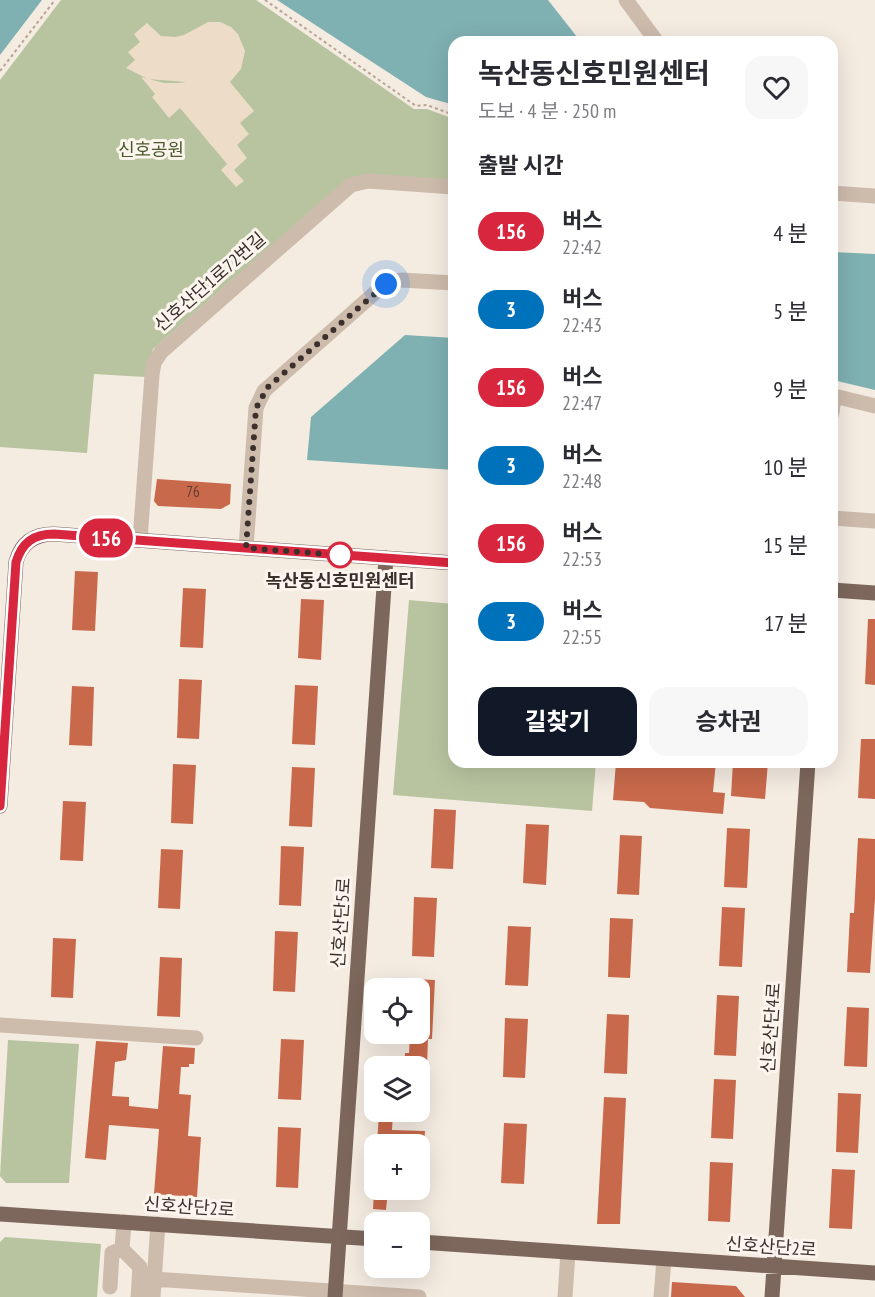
<!DOCTYPE html>
<html lang="ko">
<head>
<meta charset="utf-8">
<style>
  :root { --surface:#fff; --page:#f7f7f7; --text:#2b2b33; --muted:#7c7c81; --accent:#111827 }
  body { margin:0; font-family:"PT Sans Narrow","Noto Sans KR",sans-serif; background:var(--page); color:var(--text); height:100vh; display:flex; flex-direction:column; font-size:22px; white-space:nowrap }
  * { box-sizing:border-box; margin:0 }
  p { font-size:20px; color:var(--muted) }
  .icon { flex:none; width:33px; height:33px; fill:none; stroke:currentColor; stroke-width:2; stroke-linecap:round; stroke-linejoin:round }
  .map { position:relative; flex:1; overflow:hidden }
  .sheet { position:absolute; left:448px; top:36px; width:390px; height:732px; display:flex; flex-direction:column; background:var(--surface); border-radius:18px; box-shadow:0 6px 24px #0002 }
  .sheet>* { flex:none }
  .badge { padding:0 12px; border-radius:20px; font-size:21px; line-height:39px }
  .controls { position:absolute; left:364px; top:978px; display:grid; gap:12px }
  .controls a { display:grid; place-items:center; width:66px; height:66px; border-radius:12px; background:var(--surface); box-shadow:0 6px 24px #0002; font-size:30px }
  .you { position:absolute; width:30px; height:30px; margin:-15px; border:4px solid #fff; border-radius:50%; background:#1a73e8; box-shadow:0 0 0 9px #1a73e833 }
  .map>.badge { position:absolute; translate:-50% -50%; box-shadow:0 0 0 3px #fff }
  h2 { padding:0 30px; font-size:22px; line-height:54px }
  .round { display:grid; place-items:center; flex:none; width:63px; height:63px; border-radius:18px; background:var(--page) }
  .overview { display:flex; align-items:center; justify-content:space-between; height:102px; padding:0 30px }
  h1 { font-size:28px; font-weight:700; line-height:45px }
  .action { display:flex; gap:12px; margin-top:auto; padding:12px 30px }
  .action a { flex:1; height:69px; border-radius:18px; background:var(--accent); color:#fff; font-size:24px; font-weight:700; line-height:69px; text-align:center }
  .action a+a { background:var(--page); color:var(--text) }
  ul { padding:0; list-style:none }
  li { display:flex; align-items:center; gap:18px; height:78px; padding:0 30px }
  li div { flex:1 }
  li b { display:block; font-size:22px }
  li em { font-style:normal }
  li .badge { min-width:66px; font-weight:700; text-align:center }
  .map>svg:first-child { display:block }
  .green { fill:#b8c4a0 }
  .plaza { fill:#ecdcc8 }
  .water { fill:#7fb0b2 }
  .building { fill:#c8694b }
  .lines { fill:none; stroke-linecap:round; stroke-linejoin:round }
  .path { stroke:#b9a596; stroke-width:2; stroke-dasharray:3 3; stroke-linecap:butt }
  .minor { stroke:#cdbbac; stroke-width:15 }
  .major { stroke:#7d675c; stroke-width:15 }
  .line-casing { stroke:#fff; stroke-width:14 }
  .line { stroke:#d7263d; stroke-width:9 }
  .walk { stroke:#3b302b; stroke-width:6; stroke-dasharray:0 10.8 }
  .stop-dot { fill:#fff; stroke:#d7263d; stroke-width:3 }
  .labels { text-anchor:middle; stroke-width:6; stroke-linejoin:round; paint-order:stroke }
  .number-label { font-size:15px; fill:#5e3e33 }
  .park-label { font-size:18px; fill:#4a5a2e; stroke:#fbf5ee }
  .street-label { font-size:18px; fill:#3b302b; stroke:#fbf5ee }
  .stop-label { font-size:18px; font-weight:bold; fill:#3b302b; stroke:#fbf5ee }
</style>
</head>
<body>
<div class="map">
<svg width="875" height="1297" viewBox="0 0 875 1297">
  <rect width="100%" height="100%" fill="#f4ebe1"/>
  <path class="green" d="M61,0h195l158,109h13l27,10v63l-111,1 -190,166 -8,28 -51,-3 -7,79 -87,-6v-367z
    M409,600l45,4v158h142l-4,49 -199,-16z
    M8,1040l71,4 -10,139h-63l-6,-7z
    M5,1237l96,7 -4,53h-97v-55z"/>
  <path class="plaza" d="M208,22h12l11,5 7,7 7,17 -4,18 -11,13 24,29 -14,12 9,11 -12,11 10,13 -13,12 10,11 -8,6 -15,-17 6,-6 -47,-56 -11,10 -17,-21 3,-3 -14,-17 23,6h14l8,-1 -38,-3 -22,-11 9,-8 -7,-8 12,-10 -6,-8 13,-11 14,13 14,1 9,-2z"/>
  <path class="water" d="M0,0h42l-42,55z
    M277,0h271l33,42h-127v63l-28,-8z
    M832,252l43,2v136l-42,-10z
    M405,335l49,3v132l-147,-10 4,-43z"/>
  <path class="building" d="M157,479l74,5 -1,20 -9,5 -63,-3 -4,-5z
    M75,571l23,1 -3,59 -23,-1z
    M183,588l23,1 -3,59 -23,-1z
    M301,599l23,1 -3,60 -23,-2z
    M868,619h7v66l-10,-1z
    M179,679l23,1 -3,59 -22,-1z
    M295,685l23,1 -3,59 -23,-1z
    M72,686l22,1 -2,59 -23,-1z
    M861,739h14v60l-17,-1z
    M616,762h100l-3,30 12,1 -2,21 -73,-6 -6,-6 -31,-2z
    M733,762h35l-3,37 -34,-3z
    M173,764l23,1 -3,59 -22,-1z
    M292,767l23,1 -3,59 -23,-1z
    M63,801l23,1 -3,59 -23,-1z
    M434,809l22,1 -3,59 -22,-1z
    M526,824l23,1 -3,60 -23,-2z
    M727,828l23,1 -3,59 -23,-1z
    M620,835l22,1 -3,59 -22,-1z
    M858,838l17,1v59l-5,75 -23,-1 3,-59h4z
    M281,846l23,1 -3,59 -22,-1z
    M161,849l22,1 -3,59 -22,-1z
    M414,897l23,1 -3,59 -22,-1z
    M722,907l23,1 -3,59 -23,-1z
    M610,918l23,1 -3,59 -22,-1z
    M508,926l23,1 -3,59 -23,-1z
    M275,931l23,1 -3,60 -22,-1z
    M53,938l23,1 -3,59 -22,-1z
    M160,957l22,1 -2,59 -23,-1z
    M412,979l23,1 -3,59h-4l-1,27h-23l1,-13h4l1,-19h10v-46h-8z
    M717,995l22,1 -3,60 -22,-1z
    M847,1007l22,1 -2,59 -23,-1z
    M607,1014l22,1 -2,59 -23,-1z
    M505,1018l23,1 -3,59 -22,-1z
    M281,1039l23,1 -3,60 -23,-1z
    M96,1041l32,2 -2,17 -11,2 -3,34 17,1v9l29,3 5,-63 32,2 -1,16h-5v3h-8l-2,27 12,1 -3,41 13,1 -4,60 -43,-3 5,-65 -50,-4 -3,35 -21,-2z
    M714,1079l22,1 -3,59 -22,-1z
    M838,1093l23,1 -3,59 -22,-1z
    M604,1097l22,1 -6,126h-23z
    M379,1113l14,1 -1,16 33,1 -1,13h-47z
    M504,1123l23,1 -3,60 -23,-1z
    M278,1127l23,1 -3,60 -22,-1z
    M710,1162l23,1 -3,59 -22,-1z
    M832,1169l23,1 -3,59 -23,-1z
    M374,1190h14l-2,20 -13,-1z
    M672,1282l64,4 9,11h-74z"/>
  <g class="lines">
    <path class="path" d="M265,0l151,106 11,-1 27,10
      M0,71l55,-71"/>
    <path class="minor" d="M626,0l31,42
      M832,193l43,3
      M832,413l2,-17 41,10
      M832,518l43,3
      M140,540l12,-165 2,-12 7,-11 190,-167 17,-4 86,6
      M246,548l10,-140 8,-17 122,-108 15,-3 53,3
      M0,1025l196,13
      M124,1222l-2,27 18,18 -2,30
      M154,1279l265,18
      M110,1287l2,-34 10,-4
      M153,1297l5,-73
      M565,1297l3,-45
      M661,1297l3,-38"/>
    <path class="major" d="M832,590l43,3
      M0,806l16,-244c5,-19 18,-28 38,-28l400,29
      M0,1214l375,25
      M420,1242l455,31
      M335,1297l51,-739
      M772,1297l36,-535"/>
  </g>
  <g class="lines">
    <g class="line-casing">
      <path id="line" d="M0,806l16,-244c6,-19 17,-28 38,-28l400,29"/>
    </g>
    <use href="#line" class="line"/>
    <path class="walk" d="M340,555l-94,-7 10,-140 12,-21 118,-103"/>
  </g>
  <circle class="stop-dot" cx="340" cy="555" r="12"/>
  <g class="labels">
    <g class="number-label">
      <text x="193" y="497">76</text>
    </g>
    <g class="park-label">
      <text x="151" y="156">신호공원</text>
    </g>
    <g class="street-label">
      <text transform="translate(210 282) rotate(-41)" y="6">신호산단1로72번길</text>
      <text transform="translate(341 923) rotate(-86)" y="6">신호산단5로</text>
      <text transform="translate(771 1028) rotate(-86)" y="6">신호산단4로</text>
      <text transform="translate(189 1207) rotate(4)" y="6">신호산단2로</text>
      <text transform="translate(771 1247) rotate(4)" y="6">신호산단2로</text>
    </g>
    <g class="stop-label">
      <text x="340" y="587">녹산동신호민원센터</text>
    </g>
  </g>
</svg>
<div class="controls">
<a><svg class="icon" aria-label="locate" viewBox="0 0 24 24"><circle cx="12" cy="12" r="6"/><path d="M12 2v4M12 18v4M2 12h4M18 12h4"/></svg></a>
<a><svg class="icon" aria-label="layers" viewBox="0 0 24 24"><path d="M12 4l9 5-9 5-9-5zM3 14l9 5 9-5"/></svg></a>
<a>+</a>
<a>−</a>
</div>
<div class="you" style="left:386px;top:284px"></div>
<b class="badge" style="left:106px;top:538px;background:#d7263d;color:#fff">156</b>
<section class="sheet">
<div class="overview"><div><h1>녹산동신호민원센터</h1><p>도보 · 4 분 · 250 m</p></div><a class="round"><svg class="icon" aria-label="heart" viewBox="0 0 24 24"><path d="M12 20l-8-8c-3-5 5-10 8-4 3-6 11-1 8 4z"/></svg></a></div>
<h2>출발 시간</h2>
<ul>
<li><span class="badge" style="background:#d7263d;color:#fff">156</span><div><b>버스</b><p>22:42</p></div><em>4 분</em></li>
<li><span class="badge" style="background:#0072bc;color:#fff">3</span><div><b>버스</b><p>22:43</p></div><em>5 분</em></li>
<li><span class="badge" style="background:#d7263d;color:#fff">156</span><div><b>버스</b><p>22:47</p></div><em>9 분</em></li>
<li><span class="badge" style="background:#0072bc;color:#fff">3</span><div><b>버스</b><p>22:48</p></div><em>10 분</em></li>
<li><span class="badge" style="background:#d7263d;color:#fff">156</span><div><b>버스</b><p>22:53</p></div><em>15 분</em></li>
<li><span class="badge" style="background:#0072bc;color:#fff">3</span><div><b>버스</b><p>22:55</p></div><em>17 분</em></li>
</ul>
<div class="action"><a>길찾기</a><a>승차권</a></div>
</section>
</div>
</body>
</html>
